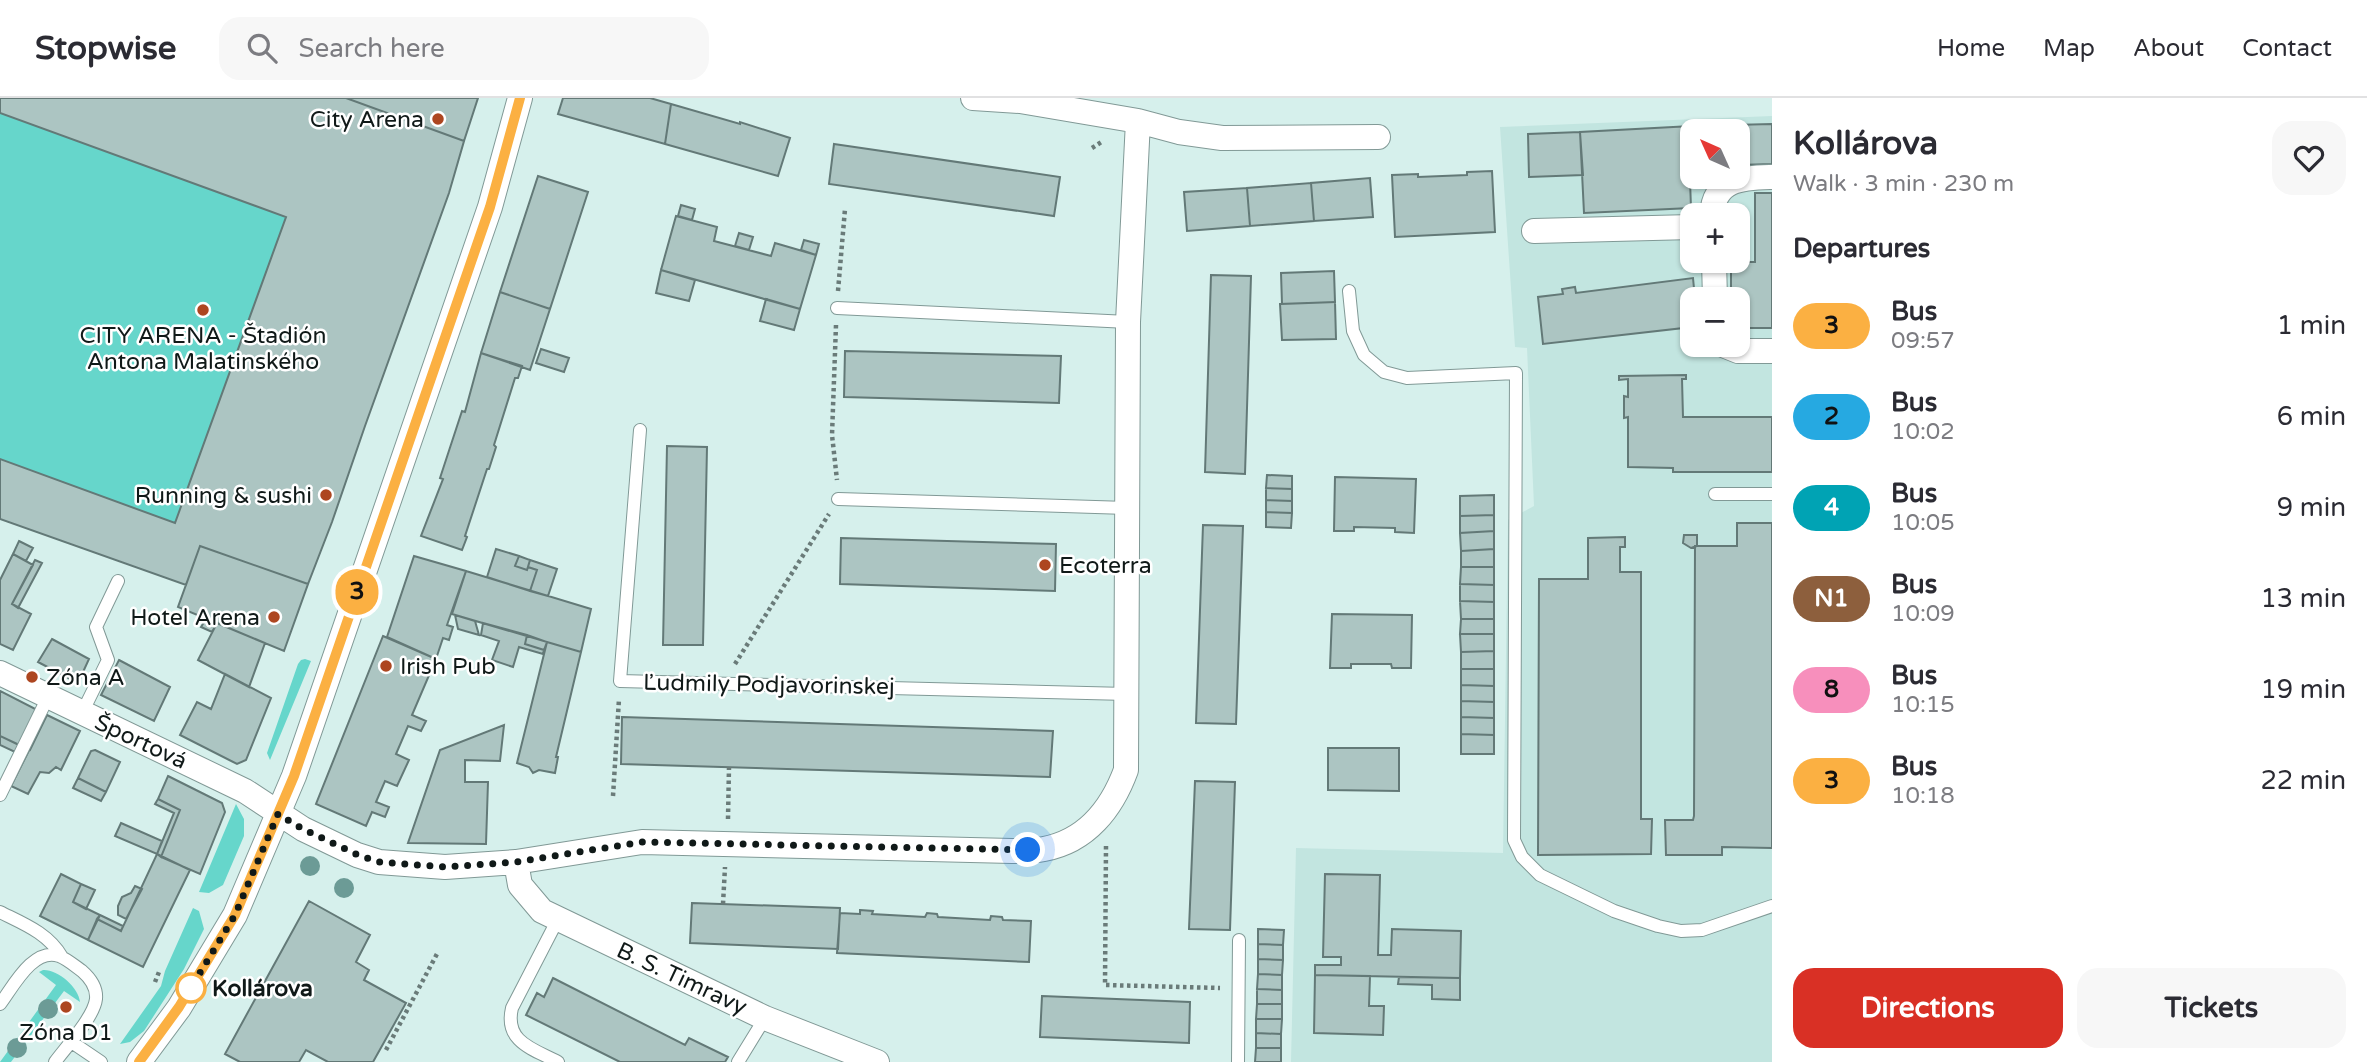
<!DOCTYPE html>
<html lang="en">
<head>
<meta charset="utf-8">
<style>
  :root { --surface:#fff; --page:#f7f7f7; --text:#2b2b33; --muted:#7c7c81; --line:#e1e1e2; --accent:#d93025 }
  body { margin:0; font-family:"Varela Round",sans-serif; background:var(--page); color:var(--text); height:100vh; display:flex; flex-direction:column; font-size:26px; white-space:nowrap }
  * { box-sizing:border-box; margin:0 }
  p { font-size:23px; color:var(--muted) }
  .icon { flex:none; width:38px; height:38px; fill:none; stroke:currentColor; stroke-width:2; stroke-linecap:round; stroke-linejoin:round }
  .map { position:relative; flex:1; overflow:hidden }
  .side { display:flex; flex-direction:column; background:var(--surface); width:595px }
  .side>* { flex:none }
  .badge { padding:0 14px; border-radius:23px; font-size:24px; line-height:46px }
  .needle { width:46px; rotate:315deg }
  .controls { position:absolute; left:1680px; top:21px; display:grid; gap:14px }
  .controls a { display:grid; place-items:center; width:70px; height:70px; border-radius:14px; background:var(--surface); box-shadow:0 2px 5px #0004; font-size:35px }
  .you { position:absolute; width:35px; height:35px; margin:-18px; border:5px solid #fff; border-radius:50%; background:#1a73e8; box-shadow:0 0 0 10px #1a73e833 }
  .map>.badge { position:absolute; translate:-50% -50%; box-shadow:0 0 0 4px #fff }
  h2 { padding:0 21px; font-size:26px; line-height:63px }
  .round { display:grid; place-items:center; flex:none; width:74px; height:74px; border-radius:21px; background:var(--page) }
  .head { display:flex; align-items:center; justify-content:space-between; height:119px; padding:0 21px }
  h1 { font-size:33px; font-weight:700; line-height:52px }
  .primary-button { display:flex; gap:14px; margin-top:auto; padding:14px 21px }
  .primary-button a { flex:1; height:80px; border-radius:21px; background:var(--accent); color:#fff; font-size:28px; font-weight:700; line-height:80px; text-align:center }
  .primary-button a+a { background:var(--page); color:var(--text) }
  ul { padding:0; list-style:none }
  li { display:flex; align-items:center; gap:21px; height:91px; padding:0 21px }
  li div { flex:1 }
  li b { display:block; font-size:26px }
  li em { font-style:normal }
  li .badge { min-width:77px; font-weight:700; text-align:center }
  header { display:flex; align-items:center; gap:42px; box-sizing:border-box; height:98px; padding:0 35px; background:var(--surface); border-bottom:2px solid var(--line) }
  header strong { font-size:33px }
  nav { display:flex; gap:38px; margin-inline-start:auto; font-size:24px }
  .search { width:490px; height:63px; background:var(--page); display:flex; align-items:center; gap:18px; box-sizing:border-box; padding:0 24px; border-radius:21px; color:var(--muted); font-size:26px }
  main { display:flex; flex:1; min-height:0 }
  .map>svg:first-child { display:block }
  .built { fill:#c2e5e0; fill-rule:evenodd }
  .green { fill:#66d6cb }
  .building { fill:#acc5c2; stroke:#637977; stroke-width:2 }
  .lines { fill:none; stroke-linecap:round; stroke-linejoin:round }
  .service-casing { stroke:#819996; stroke-width:14 }
  .minor-casing { stroke:#819996; stroke-width:26 }
  .path { stroke:#6a7b79; stroke-width:4.5; stroke-dasharray:3.5 3.5; stroke-linecap:butt }
  .service { stroke:#fff; stroke-width:12 }
  .minor { stroke:#fff; stroke-width:24 }
  .tree { fill:#6c9b96 }
  .line-casing { stroke:#fff; stroke-width:16 }
  .line { stroke:#fbb042; stroke-width:10 }
  .walk { stroke:#101918; stroke-width:7; stroke-dasharray:0 12.6 }
  .poi-dot { fill:#ad4620; stroke:#fff; stroke-width:2.5 }
  .stop-dot { fill:#fff; stroke:#fbb042; stroke-width:3.5 }
  .labels { text-anchor:middle; stroke-width:5; stroke-linejoin:round; paint-order:stroke }
  .poi-label { font-size:23px; fill:#101918; stroke:#fff; text-anchor:end }
  .street-label { font-size:23px; fill:#101918; stroke:#fff }
  .stop-label { font-size:23px; font-weight:bold; fill:#101918; stroke:#fff; text-anchor:start }
</style>
</head>
<body>
<header>
<strong>Stopwise</strong>
<div class="search"><svg class="icon" aria-label="search" viewBox="0 0 24 24"><circle cx="10" cy="10" r="6"/><path d="M15 15l6 6"/></svg>Search here</div>
<nav><a>Home</a><a>Map</a><a>About</a><a>Contact</a></nav>
</header>
<main>
<div class="map">
<svg width="1772" height="964" viewBox="0 0 1772 964">
  <rect width="100%" height="100%" fill="#d6f0ec"/>
  <path class="built" d="M1772,18v946h-481l5,-214 207,5 5,-333 26,-14 -7,-158 -12,-1 -15,-220zM1692,33h46v46h-46zM1692,117h46v46h-46zM1692,201h46v46h-46z"/>
  <path class="green" d="M0,0h346l118,43c-28,95 -64,189 -99,282 -19,54 -36,108 -57,161l-122,1 -186,-66z
    M305,561l6,2 -41,99 -3,-7 31,-89 3,-4z
    M236,706l8,15v17l-21,49 -14,8 -10,-1z
    M193,810l6,3 5,18 -20,40 -40,62 -14,11 -10,2 41,-58 4,-15z
    M43,872c14,-1 36,17 37,32l-16,-11 -53,71h-11l56,-77 -17,-13z"/>
  <path class="building" d="M0,0h346l118,43 -15,52 -84,233 -33,96 -24,62 -108,-38 -14,39 -186,-66v-60l175,64 111,-306 -286,-104z
    M346,0h132l-14,43z
    M563,0h87l21,6 -6,40 -107,-30z
    M671,6l69,20v-2l50,16 -12,38 -113,-32z
    M1772,26v40l-34,1v-34h-46v46h24v1l-26,2 1,28 -107,5 -4,-81 112,-6z
    M1580,34l3,43 -54,2 -1,-43z
    M834,46l226,33 -6,39 -225,-32z
    M1492,73l3,61 -100,5 -3,-62 26,-1v3l49,-2v-3z
    M538,78l50,16 -38,117 -50,-17z
    M1370,80l3,39 -59,4 -3,-38z
    M1311,85l3,38 -64,5 -3,-38z
    M1247,90l3,38 -63,5 -3,-39z
    M1755,95h17v135h-28v-10h-6v-19h-7v-37h24z
    M681,107l14,4 -3,11 -14,-4z
    M676,118l41,11 -3,14 57,15 4,-13 41,12 -16,54 -139,-39z
    M739,135l14,4 -4,13 -14,-4z
    M804,142l15,4 -3,11 -15,-5z
    M661,172l34,10 -6,21 -33,-8z
    M1334,173l1,31 -53,2 -1,-31z
    M1211,177l40,1 -6,198 -40,-2z
    M1693,180l2,21h-3v28l-149,17 -5,-47 25,-3 -1,-5 13,-2 1,6z
    M500,194l50,17 -20,61 -49,-17z
    M766,201l34,10 -6,21 -34,-9z
    M1335,204l1,37 -54,1 -2,-36z
    M541,251l28,9 -5,14 -28,-9z
    M845,253l216,5 -2,47 -215,-6z
    M481,255l41,13 -4,12h-3l-21,67 2,2 -7,22h-2l-22,67 2,1 -5,13 -41,-14 22,-57 -3,-1 22,-67 3,1z
    M1686,277v4h-4l1,38h89v55h-99v-4l-45,-1v-50l-4,1v-22l4,1v-18l-9,1v-4z
    M667,348l40,1 -4,198h-40z
    M1267,377l25,1v13l-26,-1z
    M1335,379l81,2 -2,54 -19,-1v-4l-41,-1v4h-20z
    M1266,390l26,1v12l-26,-1z
    M1494,397v20l-34,1v-20z
    M1266,402l26,1v12l-26,-1z
    M1266,414l26,1 -1,15 -25,-1z
    M1494,417v16l-34,2v-17z
    M1737,425h35v325l-50,-1v8h-56l-1,-35h28l1,-4 1,-270h42z
    M1203,427l40,1 -7,198 -40,-1z
    M1494,433v18l-33,2 -1,-18z
    M1684,437h13v11l-6,2 -8,-5z
    M1625,439v10h-5v25h21v247h11l-1,35 -113,1 1,-276h49v-41z
    M841,440l215,6 -1,47 -215,-7z
    M19,443l14,7 -7,13 -13,-7z
    M200,448l108,38 -24,67 -106,-44z
    M496,451l23,7 -4,10 12,4 1,-3 9,3 -7,21 -43,-14z
    M1494,451v18h-33v-16z
    M13,456l20,11 -21,39 19,10 -18,36 -13,-6v-64z
    M414,458l52,15 -19,54 6,2 -4,13 -6,-2 -7,21 -49,-22z
    M519,458l11,4 -3,10 -12,-4z
    M35,462l7,3 -24,45 -6,-4z
    M530,462l27,9 -9,27 -18,-5 7,-21 -9,-3z
    M1461,469h33v18l-34,-1z
    M466,473l125,38 -10,43 -129,-38z
    M1460,486l34,1v17l-34,-1z
    M1460,503l34,1v17h-33z
    M1332,516l80,1 -1,53h-19l-1,-4h-40v4h-21z
    M455,517l20,6 4,14 -21,-6z
    M206,521l11,4 -5,9 -11,-5z
    M1461,521h33v15h-34z
    M217,525l48,20 -16,44 -51,-27z
    M483,525l44,12 -2,9 19,6 -1,4 -24,-7 -6,20 -21,-7 7,-19 -18,-6z
    M1460,536h34v17l-33,1z
    M527,537l20,7 -3,8 -19,-6z
    M383,538l53,23 -24,56 14,6 -5,10 -13,-5 -12,28 13,6 -12,26 -12,-5 -9,21 13,5 -4,10 -13,-5 -6,14 -50,-22z
    M52,541l37,20 -11,24 -40,-21z
    M547,544l34,10 -25,105h2l-3,16 -16,-3 -6,3 -4,-6 -12,-4z
    M1494,553v18h-33v-17z
    M119,562l51,27 -16,34 -53,-26z
    M1461,571h33v17l-33,-1z
    M225,576l46,24 -25,62 -9,4 -57,-29 17,-33 14,7z
    M1461,587l33,1v16l-33,-1z
    M0,593l47,24 -17,35 -30,-14z
    M1461,603l33,1v16l-33,-1z
    M47,617l33,16 -19,39 -5,-3 -7,6 -9,-1 -12,22 -17,-8z
    M622,619l431,14 -3,46 -429,-13z
    M1461,619l33,1v17l-33,-1z
    M504,627l-4,36 -35,-1v22h23l-2,62 -78,-1 32,-93z
    M1461,636l33,1v19h-33z
    M0,638l19,9 -4,7 -15,-7z
    M1328,650h71v43l-71,-1z
    M95,652l25,12 -14,30 -28,-14 13,-27z
    M168,678l54,27 3,9 -25,62 -39,-17 19,-47 -22,-11z
    M78,680l28,14 -5,9 -28,-13z
    M1195,683l40,1 -5,148 -41,-1z
    M158,701l22,11 -19,47 -4,-3 17,-41 -19,-9z
    M121,725l41,18 -5,13 -42,-18z
    M157,756l33,16 -47,97 -55,-27 9,-21 24,12z
    M61,776l20,10 -8,18 27,13 -12,25 -48,-24z
    M1325,776l55,1 -2,80h13l1,-26 69,2 -1,47 -145,-3v-10h26v-8h-18z
    M81,786l14,6 -9,19 -13,-7z
    M135,788l7,3 -16,30 -8,-4v-9l4,-9 9,-4z
    M309,803l61,34 -14,27 13,8 -5,10 42,23 -33,59h-45l-22,-12 -7,12h-59l-15,-8z
    M692,805l148,5 -2,41 -148,-6z
    M860,812l13,1 -1,3 53,3 2,-4 10,1 1,3 52,3 1,-4 11,1 1,3 28,1 -2,41 -192,-9 3,-40 20,1z
    M100,817l23,11 -2,5 -24,-12z
    M1258,831l26,1 -1,15 -25,-1z
    M1258,846l25,1v15l-25,-1z
    M1258,861l25,1 -1,15 -24,-1z
    M1258,876l24,1v15l-25,-1z
    M1315,877l55,1 -1,30h15l-1,29 -69,-2z
    M1399,879l61,1v22l-28,-1v-14l-34,-1z
    M553,880l132,67 4,-7 39,19 -3,5h-105l-94,-47 11,-22 7,4z
    M1257,891l25,1v14h-25z
    M1042,898l148,6 -1,41 -149,-6z
    M1257,906h25v15h-26z
    M1256,921h26l-1,15 -25,-1z
    M1256,935l25,1v14h-25z
    M1256,950h25v14h-26z"/>
  <g class="lines">
    <g class="service-casing">
      <path id="service" d="M1349,193l4,40 11,24 20,17 23,6 109,-5 -2,467 8,17 18,18 74,36 44,15 23,5 21,-1 70,-24
        M837,210l291,14
        M640,332l-20,251 507,13
        M1715,396h57
        M838,401l289,9
        M82,615l26,-53 -12,-33 22,-46
        M0,697l48,-98
        M0,814c24,12 48,21 62,45
        M558,821l-46,89c-8,34 21,41 46,54
        M0,906c13,-17 33,-57 59,-48 8,3 16,10 23,15 8,7 15,17 14,28 -2,18 -30,48 -41,63
        M70,943l31,21
        M738,964l27,-44
        M1238,964l1,-122"/>
    </g>
    <g class="minor-casing">
      <path id="minor" d="M1138,23l41,11 43,6 156,-1
        M1712,117c2,-37 31,-37 60,-38
        M1534,133l158,-4
        M1714,163l1,38
        M1723,247l15,6h34
        M0,575l245,118 58,38 54,26 22,7 66,5 71,-5 126,-20 370,9c10,0 22,0 32,-2 43,-8 68,-41 82,-79l2,-448 10,-201 -118,-20 -47,-3
        M516,764l4,23 22,26 223,107 112,44
        M139,964l40,-54 56,-93 59,-139 196,-569 30,-109"/>
    </g>
    <path class="path" d="M1092,50l11,-7
      M838,193l7,-82
      M836,227l-4,110 5,45
      M735,566l94,-150
      M613,698l6,-97
      M728,721l1,-52
      M1106,748l-1,139 115,3
      M723,806l2,-37
      M155,884l4,-10
      M386,952l52,-98"/>
    <use href="#service" class="service"/>
    <use href="#minor" class="minor"/>
  </g>
  <g class="tree">
    <circle cx="310" cy="768" r="10"/>
    <circle cx="344" cy="790" r="10"/>
    <circle cx="48" cy="911" r="10"/>
    <circle cx="17" cy="950" r="10"/>
  </g>
  <g class="lines">
    <g class="line-casing">
      <path id="line" d="M139,964l40,-55 56,-92 59,-139 196,-569 30,-109"/>
    </g>
    <use href="#line" class="line"/>
    <path class="walk" d="M191,890l-2,3 46,-76 43,-101 25,15 55,26 21,7 66,5 71,-5 126,-20 386,8"/>
  </g>
  <g class="poi-dot">
    <circle cx="438" cy="21" r="7"/>
    <circle cx="203" cy="212" r="7"/>
    <circle cx="326" cy="397" r="7"/>
    <circle cx="1045" cy="467" r="7"/>
    <circle cx="274" cy="519" r="7"/>
    <circle cx="386" cy="568" r="7"/>
    <circle cx="32" cy="579" r="7"/>
    <circle cx="66" cy="909" r="7"/>
  </g>
  <circle class="stop-dot" cx="191" cy="890" r="14"/>
  <g class="labels">
    <g class="poi-label">
      <text x="424" y="29">City Arena</text>
      <text x="203" y="245" text-anchor="middle">CITY ARENA - Štadión<tspan x="203" dy="26">Antona Malatinského</tspan></text>
      <text x="312" y="405">Running &amp; sushi</text>
      <text x="1059" y="475" text-anchor="start">Ecoterra</text>
      <text x="260" y="527">Hotel Arena</text>
      <text x="400" y="576" text-anchor="start">Irish Pub</text>
      <text x="46" y="587" text-anchor="start">Zóna A</text>
      <text x="66" y="942" text-anchor="middle">Zóna D1</text>
    </g>
    <g class="street-label">
      <text transform="translate(769 586) rotate(1)" y="8">Ľudmily Podjavorinskej</text>
      <text transform="translate(141 643) rotate(25)" y="8">Športová</text>
      <text transform="translate(682 880) rotate(25)" y="8">B. S. Timravy</text>
    </g>
    <g class="stop-label">
      <text x="212" y="898">Kollárova</text>
    </g>
  </g>
</svg>
<div class="controls">
<a><svg class="needle" viewBox="-14 -14 28 28"><path d="M0-13l5 13h-10z" fill="#e53935"/><path d="M0 13l5-13h-10z" fill="#7c7c81"/></svg></a>
<a>+</a>
<a>−</a>
</div>
<div class="you" style="left:1028px;top:752px"></div>
<b class="badge" style="left:357px;top:494px;background:#fbb042;color:#111">3</b>
</div>
<section class="side">
<div class="head"><div><h1>Kollárova</h1><p>Walk · 3 min · 230 m</p></div><a class="round"><svg class="icon" aria-label="heart" viewBox="0 0 24 24"><path d="M12 20l-8-8c-3-5 5-10 8-4 3-6 11-1 8 4z"/></svg></a></div>
<h2>Departures</h2>
<ul>
<li><span class="badge" style="background:#fbb042;color:#111">3</span><div><b>Bus</b><p>09:57</p></div><em>1 min</em></li>
<li><span class="badge" style="background:#26a9e1;color:#111">2</span><div><b>Bus</b><p>10:02</p></div><em>6 min</em></li>
<li><span class="badge" style="background:#00a3b4;color:#fff">4</span><div><b>Bus</b><p>10:05</p></div><em>9 min</em></li>
<li><span class="badge" style="background:#8d5f3d;color:#fff">N1</span><div><b>Bus</b><p>10:09</p></div><em>13 min</em></li>
<li><span class="badge" style="background:#f78fbc;color:#111">8</span><div><b>Bus</b><p>10:15</p></div><em>19 min</em></li>
<li><span class="badge" style="background:#fbb042;color:#111">3</span><div><b>Bus</b><p>10:18</p></div><em>22 min</em></li>
</ul>
<div class="primary-button"><a>Directions</a><a>Tickets</a></div>
</section>
</main>
</body>
</html>
